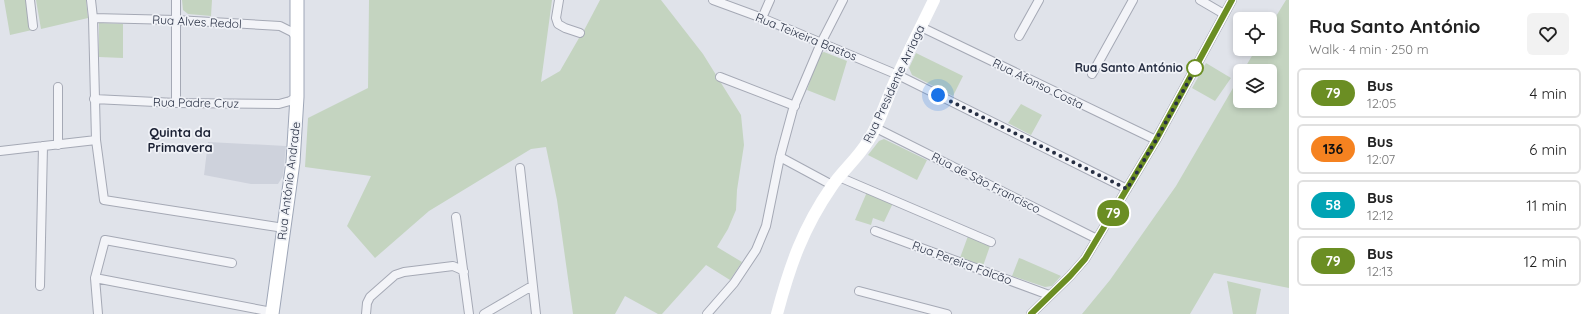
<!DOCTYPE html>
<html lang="en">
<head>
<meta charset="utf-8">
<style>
  :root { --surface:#fff; --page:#f2f2f2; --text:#222; --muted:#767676; --line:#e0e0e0 }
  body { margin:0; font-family:Quicksand,sans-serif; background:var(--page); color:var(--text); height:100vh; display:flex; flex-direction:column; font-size:15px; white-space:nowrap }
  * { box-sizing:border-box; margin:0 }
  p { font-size:13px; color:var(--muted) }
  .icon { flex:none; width:22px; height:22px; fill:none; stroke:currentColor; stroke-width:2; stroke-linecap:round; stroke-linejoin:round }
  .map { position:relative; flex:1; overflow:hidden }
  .panel { display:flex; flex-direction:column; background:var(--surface); width:300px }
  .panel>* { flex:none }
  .badge { padding:0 8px; border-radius:13px; font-size:14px; line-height:26px }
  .tools { position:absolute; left:1233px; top:12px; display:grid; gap:8px }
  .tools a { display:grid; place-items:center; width:44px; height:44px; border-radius:6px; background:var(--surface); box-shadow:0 2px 6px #0003; font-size:20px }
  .you { position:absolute; width:20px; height:20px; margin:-10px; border:3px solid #fff; border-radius:50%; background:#1a73e8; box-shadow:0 0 0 6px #1a73e833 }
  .map>.badge { position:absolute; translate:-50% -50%; box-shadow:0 0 0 2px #fff }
  .round { display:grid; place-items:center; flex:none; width:42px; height:42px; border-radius:6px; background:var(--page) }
  .headline { display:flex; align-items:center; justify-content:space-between; height:68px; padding:0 20px }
  h1 { font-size:19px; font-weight:700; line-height:30px }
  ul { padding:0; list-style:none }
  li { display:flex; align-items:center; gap:12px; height:50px; margin:0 8px 6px; padding:0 12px; border:2px solid var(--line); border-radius:6px }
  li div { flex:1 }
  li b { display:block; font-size:15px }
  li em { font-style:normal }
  li .badge { min-width:44px; font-weight:700; text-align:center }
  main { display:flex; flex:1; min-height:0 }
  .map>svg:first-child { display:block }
  .built { fill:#ced2dc }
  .green { fill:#c4d4c0 }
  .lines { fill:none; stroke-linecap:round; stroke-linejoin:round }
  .street-casing { stroke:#a5a9b5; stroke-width:10 }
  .primary-casing { stroke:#9ea6b7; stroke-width:15 }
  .street { stroke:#f3f4f8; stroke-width:8 }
  .secondary { stroke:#fff; stroke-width:12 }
  .primary { stroke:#fff; stroke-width:13 }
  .line-casing { stroke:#fff; stroke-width:9 }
  .line { stroke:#6b8e23; stroke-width:6 }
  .walk { stroke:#272f43; stroke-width:4; stroke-dasharray:0 7.2 }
  .stop-dot { fill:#fff; stroke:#6b8e23; stroke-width:2 }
  .labels { text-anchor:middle; stroke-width:3.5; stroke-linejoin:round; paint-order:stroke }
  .street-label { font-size:12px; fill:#272f43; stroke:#f0f2f7 }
  .stop-label { font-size:12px; font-weight:bold; fill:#272f43; stroke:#f0f2f7; text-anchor:end }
  .neighbourhood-label { font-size:13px; font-weight:bold; fill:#1a2033; stroke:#f0f2f7 }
</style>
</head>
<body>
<main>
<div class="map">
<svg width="1289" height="314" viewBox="0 0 1289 314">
  <rect width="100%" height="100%" fill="#e0e3ea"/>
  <path class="built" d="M208,142l78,4 -3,30 -5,8h-27l-47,-9z"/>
  <path class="green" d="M4,0h23l5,30 -22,5z
    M36,0h50l2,18 -47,11z
    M182,0h30l-1,16 -23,-2 -5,-4z
    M369,0h183l-11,82 19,-11 19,-33h1l20,-38h61l42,54 38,61 3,30 -7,45 -1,20 -8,19 -11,18 25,15 -12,18 -24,-15 -44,49h-4l-33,-18 -10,18h-42l-16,-114 -11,-53 -15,2 -102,62 -54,47 -28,-32 24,-50 -66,-9 3,-49 60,-30z
    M1286,0h3v288l-75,-15 -24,41h-108l28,-34 66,-94 64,-110v25h30v-30h-27l13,-22h14v-23z
    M99,23l24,1v34l-24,-1z
    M824,52l23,9 -12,40 -28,-11 12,-36z
    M916,53l47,23 -10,20 -41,-21 -3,-7z
    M1206,63l25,15 -16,23 -23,-13z
    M1021,104l21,11 -11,20 -23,-12z
    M884,139l43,21 -10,20 -49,-25 11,-14z
    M867,192l26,11 -9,19 -11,-4 -2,7 -16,-5z
    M968,236l22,10 -7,20 -23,-8z
    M1019,258l3,1 39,17 -9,10 -7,1 -33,-11z
    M1227,281l34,8 -5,25h-23z"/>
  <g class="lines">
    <g class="street-casing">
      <path id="street" d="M30,0l3,26
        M91,0l2,18 3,122 8,60 180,28
        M559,0l-3,18 2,6 7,4 15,5
        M713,0l49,18 136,57 229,114
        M1200,0l24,14
        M93,18l83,2 104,6 12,6 5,6
        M762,18l8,-18
        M921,27l235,113
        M1019,36l20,-36
        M1092,74l41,-74
        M720,77l75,29
        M58,87v58
        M94,99l82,4 103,1 11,-3 7,-4
        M176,103v-103
        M876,128l221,111
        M0,151l96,-11
        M780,157l52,28
        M520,168l16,146
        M839,177l152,65
        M456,217l13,97
        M875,231l174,64
        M95,278l10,-38 127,23
        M40,286l3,-140
        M859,291l88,23
        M98,314l-3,-36 177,34
        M366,314l1,-11 3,-6 25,-22 9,-3 49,-6 7,3 4,3
        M484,314l48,-28
        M707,314l27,-31 22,-33 10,-24 14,-69 13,-48 28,-66 22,-43
        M1031,314l39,-38 15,-17 71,-119 76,-140"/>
    </g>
    <g class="primary-casing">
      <path id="primary" d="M272,314l21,-152 4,-65v-97"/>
    </g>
    <use href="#street" class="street"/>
    <path class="secondary" d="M777,314c13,-49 26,-86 55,-128 11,-16 26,-28 36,-45 11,-16 16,-35 24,-53 13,-30 28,-59 42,-88"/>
    <use href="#primary" class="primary"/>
  </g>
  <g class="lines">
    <g class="line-casing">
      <path id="line" d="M1031,314l39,-38 15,-17 71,-119 76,-140"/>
    </g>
    <use href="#line" class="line"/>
    <path class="walk" d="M938,95l189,94 29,-49 42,-76 -3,4"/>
  </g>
  <circle class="stop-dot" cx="1195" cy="68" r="8"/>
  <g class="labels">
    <g class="street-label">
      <text transform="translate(197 22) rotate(3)" y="4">Rua Alves Redol</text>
      <text transform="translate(806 37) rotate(22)" y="4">Rua Teixeira Bastos</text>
      <text transform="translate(894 84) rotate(-65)" y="4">Rua Presidente Arriaga</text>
      <text transform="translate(1038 84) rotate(26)" y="4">Rua Afonso Costa</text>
      <text transform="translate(196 103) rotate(1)" y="4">Rua Padre Cruz</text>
      <text transform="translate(289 181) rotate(-83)" y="4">Rua António Andrade</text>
      <text transform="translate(986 183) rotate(27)" y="4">Rua de São Francisco</text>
      <text transform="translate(962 263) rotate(20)" y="4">Rua Pereira Falcão</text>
    </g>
    <g class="stop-label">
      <text x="1183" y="72">Rua Santo António</text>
    </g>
    <g class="neighbourhood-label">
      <text x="180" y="137">Quinta da<tspan x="180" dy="15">Primavera</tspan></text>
    </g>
  </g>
</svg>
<div class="tools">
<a><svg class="icon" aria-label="locate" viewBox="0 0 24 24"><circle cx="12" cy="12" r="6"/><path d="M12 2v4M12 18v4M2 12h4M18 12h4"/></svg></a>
<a><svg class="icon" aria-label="layers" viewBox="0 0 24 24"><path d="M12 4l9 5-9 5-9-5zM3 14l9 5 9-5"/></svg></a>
</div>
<div class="you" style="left:938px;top:95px"></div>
<b class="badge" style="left:1113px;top:213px;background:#6b8e23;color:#fff">79</b>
</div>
<section class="panel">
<div class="headline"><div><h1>Rua Santo António</h1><p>Walk · 4 min · 250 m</p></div><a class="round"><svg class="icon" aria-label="heart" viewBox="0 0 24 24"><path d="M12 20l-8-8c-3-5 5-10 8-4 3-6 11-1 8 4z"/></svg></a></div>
<ul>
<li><span class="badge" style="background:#6b8e23;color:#fff">79</span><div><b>Bus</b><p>12:05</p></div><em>4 min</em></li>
<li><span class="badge" style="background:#f58220;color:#111">136</span><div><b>Bus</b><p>12:07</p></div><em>6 min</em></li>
<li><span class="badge" style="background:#00a3b4;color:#fff">58</span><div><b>Bus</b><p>12:12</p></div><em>11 min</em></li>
<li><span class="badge" style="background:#6b8e23;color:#fff">79</span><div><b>Bus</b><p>12:13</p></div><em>12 min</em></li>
</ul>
</section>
</main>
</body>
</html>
